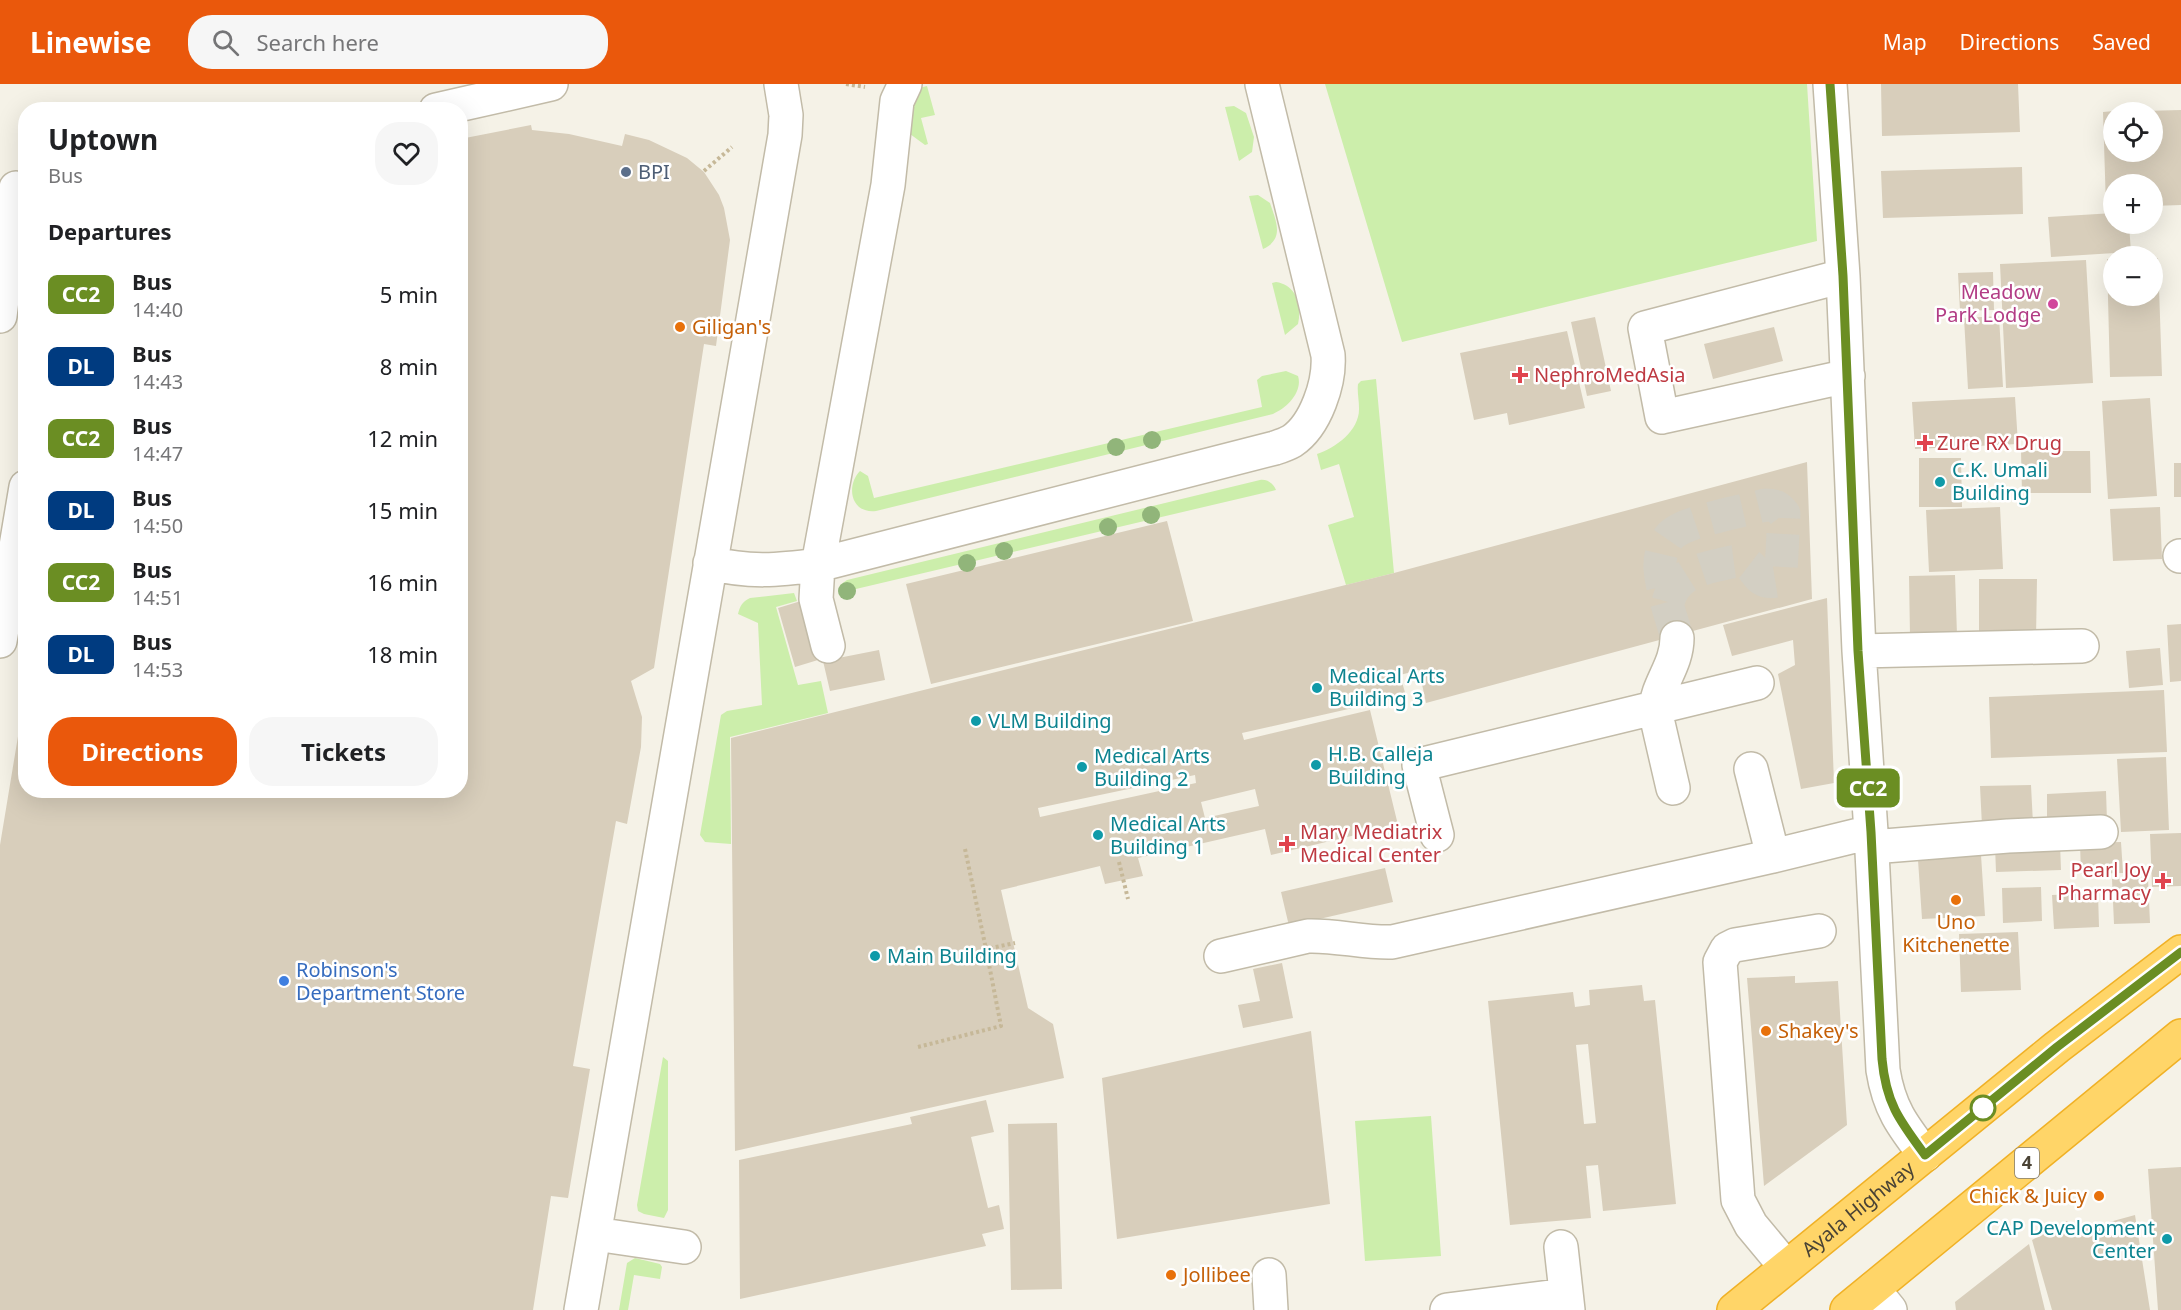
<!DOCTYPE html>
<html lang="en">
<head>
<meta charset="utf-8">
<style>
  :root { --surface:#fff; --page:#f6f6f6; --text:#202124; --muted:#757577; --accent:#ea580c }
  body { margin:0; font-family:"Noto Sans",sans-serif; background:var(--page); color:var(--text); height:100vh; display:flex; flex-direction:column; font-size:22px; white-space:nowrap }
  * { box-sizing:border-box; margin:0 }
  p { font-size:20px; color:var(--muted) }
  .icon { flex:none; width:33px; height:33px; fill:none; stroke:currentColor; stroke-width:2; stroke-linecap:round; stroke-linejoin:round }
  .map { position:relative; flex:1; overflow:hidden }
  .sheet { position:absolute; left:18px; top:18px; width:450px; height:696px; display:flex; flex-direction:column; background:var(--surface); border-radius:24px; box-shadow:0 6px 24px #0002 }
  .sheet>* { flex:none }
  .badge { padding:0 12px; border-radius:9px; font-size:21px; line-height:39px }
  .controls { position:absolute; left:2103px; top:18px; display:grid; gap:12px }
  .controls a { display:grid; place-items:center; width:60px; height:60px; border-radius:50%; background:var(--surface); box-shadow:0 6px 24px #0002; font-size:30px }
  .map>.badge { position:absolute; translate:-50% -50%; box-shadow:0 0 0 3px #fff }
  h2 { padding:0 30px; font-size:22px; line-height:54px }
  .round { display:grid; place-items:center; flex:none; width:63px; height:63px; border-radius:24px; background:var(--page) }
  .headline { display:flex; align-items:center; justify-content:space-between; height:102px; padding:0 30px }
  h1 { font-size:28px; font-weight:700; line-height:45px }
  .cta { display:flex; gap:12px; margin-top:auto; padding:12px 30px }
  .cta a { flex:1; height:69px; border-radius:24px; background:var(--accent); color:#fff; font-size:24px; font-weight:700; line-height:69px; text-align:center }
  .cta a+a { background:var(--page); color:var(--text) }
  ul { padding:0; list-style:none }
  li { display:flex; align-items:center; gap:18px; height:72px; padding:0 30px }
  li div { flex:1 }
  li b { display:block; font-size:22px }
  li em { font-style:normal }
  li .badge { min-width:66px; font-weight:700; text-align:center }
  header { display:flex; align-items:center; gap:36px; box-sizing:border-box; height:84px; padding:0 30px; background:var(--accent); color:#fff }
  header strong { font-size:28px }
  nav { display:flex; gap:33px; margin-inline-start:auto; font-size:21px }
  .search { width:420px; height:54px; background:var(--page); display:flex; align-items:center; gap:15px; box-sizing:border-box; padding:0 21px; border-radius:24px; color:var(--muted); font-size:22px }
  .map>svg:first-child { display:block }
  .green { fill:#cceeab }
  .building { fill:#d8cebb; fill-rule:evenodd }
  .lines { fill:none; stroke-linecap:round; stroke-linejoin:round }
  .minor-tunnel { stroke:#d3cfc3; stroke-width:33; stroke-dasharray:33 16; stroke-linecap:butt }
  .minor-casing { stroke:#c2bba8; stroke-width:36 }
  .highway-casing { stroke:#f0b126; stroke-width:36 }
  .path { stroke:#c6b898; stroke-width:4; stroke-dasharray:3 3; stroke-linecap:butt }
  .minor { stroke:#fff; stroke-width:33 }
  .highway { stroke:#ffd568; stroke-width:33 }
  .tree { fill:#91b57a }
  .line-casing { stroke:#fff; stroke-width:14 }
  .line { stroke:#6b8e23; stroke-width:9 }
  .service-dot { fill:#5c6f8a; stroke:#fff; stroke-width:2 }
  .hotel-dot { fill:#d1479c; stroke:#fff; stroke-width:2 }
  .food-dot { fill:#e8710a; stroke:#fff; stroke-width:2 }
  .health-dot { fill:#e0444e; stroke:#fff; stroke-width:2 }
  .culture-dot { fill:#0f9aa8; stroke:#fff; stroke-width:2 }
  .shop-dot { fill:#3f7fe0; stroke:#fff; stroke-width:2 }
  .stop-dot { fill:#fff; stroke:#6b8e23; stroke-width:3 }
  .labels { text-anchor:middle; stroke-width:5; stroke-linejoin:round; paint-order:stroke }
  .shield { fill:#fff; stroke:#807b72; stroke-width:1.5 }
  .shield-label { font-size:18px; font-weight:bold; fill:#4a4335 }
  .service-label { font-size:20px; fill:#4e5e75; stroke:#fff; text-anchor:start }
  .hotel-label { font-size:20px; fill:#b23c85; stroke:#fff; text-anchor:end }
  .food-label { font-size:20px; fill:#c56008; stroke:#fff; text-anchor:start }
  .health-label { font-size:20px; fill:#be3a42; stroke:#fff; text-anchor:start }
  .culture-label { font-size:20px; fill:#0d838f; stroke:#fff; text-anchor:start }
  .shop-label { font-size:20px; fill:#366cbe; stroke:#fff; text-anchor:start }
  .street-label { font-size:20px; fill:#4a4335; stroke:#fff }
</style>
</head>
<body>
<header>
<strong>Linewise</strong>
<div class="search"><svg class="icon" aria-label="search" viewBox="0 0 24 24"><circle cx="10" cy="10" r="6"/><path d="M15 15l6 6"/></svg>Search here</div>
<nav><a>Map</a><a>Directions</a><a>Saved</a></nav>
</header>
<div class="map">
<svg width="2181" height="1226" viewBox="0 0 2181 1226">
  <rect width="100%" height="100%" fill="#f5f2e7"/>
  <path class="green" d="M1325,0h482l10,157 -415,101z
    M927,2l8,29 -14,3 7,26 -3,1 -15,-11 -4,-10 13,-36z
    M1234,22l12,7 8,24 -2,15 -13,9 -14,-54z
    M1258,111l12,8c6,18 15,36 -7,46l-14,-53z
    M1276,198c21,3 26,24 22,42l-13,11 -13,-52z
    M1286,287l12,5c5,16 -11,32 -25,38l-397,97c-26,3 -30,-26 -16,-40l8,5 6,22 388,-91 -5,-27 5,-4z
    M1376,295l18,194 -48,12 -18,-60 26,-8 -15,-53 -18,6 -4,-16c19,-6 43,-24 42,-46 0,-9 -2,-16 -1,-24l3,-3z
    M1260,396c7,-1 13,3 16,10l-437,103 1,-8 7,-5z
    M794,509l3,8 -21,6 22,78 23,-4 7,32 -98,24 1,107 -26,-2 -5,-7 21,-120 6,-4 35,-6 -4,-82 -20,-9c2,-8 4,-12 12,-16z
    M663,973l5,4v149l-4,8 -20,-4 -6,-3 -1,-6z
    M1431,1032l10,140 -76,5 -10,-140z
    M635,1174l25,6 2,3 -2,12 -26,-4 -6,35h-9l8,-47z"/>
  <path class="building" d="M1881,0h137l2,48 -138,4z
    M2181,26v95l-29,1v-22h-38v23h-8l-3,-95 11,-1v41h38v-40h-8v-1z
    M531,41l1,5 37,4 53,12 3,-12 24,6 38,18 17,14 15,23 5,13 6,32 -14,106 -12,-2 -50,324 -23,13 11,36 -1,30 -14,77 -11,-3 -43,245 17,3 -22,129 -17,-2 -18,114h-533v-465l24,-145 2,90h434v-651z
    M2022,83l1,47 -140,4 -2,-47z
    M2114,129v11h15l2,28 -80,5 -3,-40z
    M2152,174h6l4,118 -52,1 -3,-118h7v37h38z
    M2086,176l7,123 -87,5 -6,-124z
    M1993,188l1,38 -34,1 -2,-38z
    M1999,232l4,71 -35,2 -4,-71z
    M1595,233l16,74 -24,5 -16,-74z
    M1774,243l9,34 -70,18 -9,-35z
    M1567,247l18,77 -76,17 -2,-12 -33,7 -14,-67z
    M2015,313l3,47 -103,5 -3,-47z
    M2150,314l7,98 -49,3 -6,-98z
    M2021,367h69l1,42h-69z
    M1919,374h42l1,49h-43z
    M1807,378l5,137 -386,104 -7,-33 -19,5 6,21 -164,37 2,7 126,-30 28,115 -127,30 -6,-26 -127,29 5,18 -38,8 -5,-18 -99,24 27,118 25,16 11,54 -329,73 -4,-413 663,-165zM1195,691l1,8 -156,34 -2,-9zM1255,705l4,17 -54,12 -4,-16z
    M2174,379h7v34h-7z
    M2000,423l3,62 -74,3 -3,-62z
    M2160,423l2,52 -49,2 -3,-52z
    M1167,437l26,100 -262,63 -25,-100z
    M1955,491l2,60 -47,1 -1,-60z
    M1979,495h58l-1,59 -57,-1z
    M1827,514l7,185 -33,6 -23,-115 17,-9 -2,-25 -61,16 -9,-31z
    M801,517l17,59 -23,7 -17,-59z
    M2181,540v57l-11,1 -3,-57z
    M2160,564l3,37 -34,3 -3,-37z
    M879,566l6,30 -55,11 -7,-30z
    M2164,606l3,62 -176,6 -2,-61z
    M2166,673l3,73 -48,2 -4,-73z
    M2031,701l2,39 -51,2 -2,-40z
    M2106,707l1,30 -60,3v-30z
    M2181,749v53l-29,1 -2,-53z
    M2121,758l2,31 -42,1 -1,-31z
    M2060,760l1,26 -65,2 -1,-26z
    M1981,771l4,61 -63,3 -4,-59z
    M1385,784l8,34 -104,24 -8,-34z
    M2148,794l2,45 -36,1 -2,-45z
    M2041,803l1,34 -39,2 -1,-35z
    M2098,809l1,34 -45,2 -2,-34z
    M2018,848l3,58 -60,2 -2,-58z
    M1282,879l11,55 -50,10 -5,-23 22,-4 -7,-32z
    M1795,892v7l43,-2 9,144 -83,61 -17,-208z
    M1642,901l2,16 11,-1 21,204 -73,7 -5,-46 -12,1 5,52 -81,7 -22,-224 85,-9 2,15 15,-2 -1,-15zM1588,960l8,79 -12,1 -8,-79z
    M1311,947l19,173 -213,35 -15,-161z
    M986,1016l8,32 -23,5 17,71 11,-3 5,24 -22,5 4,12 -246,53 -1,-139 173,-36 -2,-7z
    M1057,1039l5,166 -51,1 -3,-166z
    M2181,1083v143h-23l-10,-141z
    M2135,1131l15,95h-98l-20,-70 35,-19 6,11z
    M2029,1160l16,66h-89l-1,-8z"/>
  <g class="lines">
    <path class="minor-tunnel" d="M1668,518c7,-25 28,-32 50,-37 8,-1 16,-5 24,-3 16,3 12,23 34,19l5,-9 3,-58c-6,-8 -10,-9 -19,-9 -22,6 -73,15 -90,27 -11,7 -16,24 -15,37 2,23 11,47 17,69"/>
    <g class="minor-casing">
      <path id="minor" d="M1830,0l13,192 16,375 12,181 12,238c6,38 19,55 42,85
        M436,26l115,-26
        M1843,192l-198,52 17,89 186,-41
        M0,232l16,-128
        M2180,472h1
        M710,479c39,10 69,7 108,2l457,-117c6,-2 12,-4 17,-7 24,-16 38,-59 36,-86l-66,-271
        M0,557l26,-154
        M828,562l-12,-47 2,-34 70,-380 9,-84 8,-17
        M1859,567l223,-5
        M1751,685l22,87 98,-24
        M1673,704l-18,-78c3,-27 22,-45 22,-72
        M1437,751l-18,-70 338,-82
        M1872,763l136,-11 93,-4
        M1221,872l87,-20c28,-1 56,7 84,6l381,-86
        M595,1150l89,13
        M1561,1163l7,63
        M1786,1183l-35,-42 -13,-25 -18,-238 7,-13 8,-4 84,-14
        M1269,1191l2,35
        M1873,1205l17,21
        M581,1226l204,-1175 1,-20 -5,-31
        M1447,1226l119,-15"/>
    </g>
    <g class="highway-casing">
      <g id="highway">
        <path id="s1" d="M1734,1226l323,-263 124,-95"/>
        <path d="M1847,1226l334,-274"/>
      </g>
    </g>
    <path class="path" d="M846,0l19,3
      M704,87l28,-24
      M965,765l21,100
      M1119,778l9,37
      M918,963l83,-21 -15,-77 29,-6"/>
    <use href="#minor" class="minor"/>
    <use href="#highway" class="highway"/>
  </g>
  <g class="tree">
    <circle cx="1152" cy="356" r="9"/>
    <circle cx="1116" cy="363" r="9"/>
    <circle cx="1151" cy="431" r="9"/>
    <circle cx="1108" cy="443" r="9"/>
    <circle cx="1004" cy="467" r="9"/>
    <circle cx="967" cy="479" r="9"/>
    <circle cx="847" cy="507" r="9"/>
  </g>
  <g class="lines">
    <g class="line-casing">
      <path id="line" d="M1830,0l13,192 15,375 13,181 11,227c4,44 17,61 43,96l132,-108 124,-95"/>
    </g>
    <use href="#line" class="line"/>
  </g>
  <circle class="service-dot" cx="626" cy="88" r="6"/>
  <circle class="hotel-dot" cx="2053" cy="220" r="6"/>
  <g class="food-dot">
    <circle cx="680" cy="243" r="6"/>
    <circle cx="1956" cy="816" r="6"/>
    <circle cx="1766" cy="947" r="6"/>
    <circle cx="2099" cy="1112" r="6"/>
    <circle cx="1171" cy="1191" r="6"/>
  </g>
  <g class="health-dot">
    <path d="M1517 282h6v6h6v6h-6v6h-6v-6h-6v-6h6z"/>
    <path d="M1922 350h6v6h6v6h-6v6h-6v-6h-6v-6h6z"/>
    <path d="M1284 751h6v6h6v6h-6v6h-6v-6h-6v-6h6z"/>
    <path d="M2160 788h6v6h6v6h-6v6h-6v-6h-6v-6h6z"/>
  </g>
  <g class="culture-dot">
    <circle cx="1940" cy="398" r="6"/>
    <circle cx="1317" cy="604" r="6"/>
    <circle cx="976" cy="637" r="6"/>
    <circle cx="1316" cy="681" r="6"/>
    <circle cx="1082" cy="683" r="6"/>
    <circle cx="1098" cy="751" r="6"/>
    <circle cx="875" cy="872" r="6"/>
    <circle cx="2167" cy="1155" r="6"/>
  </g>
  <circle class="shop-dot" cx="284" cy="897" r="6"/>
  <circle class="stop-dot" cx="1983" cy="1024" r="12"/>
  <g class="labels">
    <rect class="shield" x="2015" y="1064" width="24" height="30" rx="4.5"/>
    <g class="shield-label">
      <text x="2027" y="1085">4</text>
    </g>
    <g class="service-label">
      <text x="638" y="95">BPI</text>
    </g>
    <g class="hotel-label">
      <text x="2041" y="215">Meadow<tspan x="2041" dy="23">Park Lodge</tspan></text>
    </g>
    <g class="food-label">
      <text x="692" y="250">Giligan's</text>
      <text x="1956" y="845" text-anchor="middle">Uno<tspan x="1956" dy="23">Kitchenette</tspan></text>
      <text x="1778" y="954">Shakey's</text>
      <text x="2087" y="1119" text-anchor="end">Chick &amp; Juicy</text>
      <text x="1183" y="1198">Jollibee</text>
    </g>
    <g class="health-label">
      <text x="1534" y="298">NephroMedAsia</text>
      <text x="1937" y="366">Zure RX Drug</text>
      <text x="1300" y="755">Mary Mediatrix<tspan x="1300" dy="23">Medical Center</tspan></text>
      <text x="2151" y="793" text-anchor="end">Pearl Joy<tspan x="2151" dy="23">Pharmacy</tspan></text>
    </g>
    <g class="culture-label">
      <text x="1952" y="393">C.K. Umali<tspan x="1952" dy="23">Building</tspan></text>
      <text x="1329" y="599">Medical Arts<tspan x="1329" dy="23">Building 3</tspan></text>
      <text x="988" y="644">VLM Building</text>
      <text x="1328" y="677">H.B. Calleja<tspan x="1328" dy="23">Building</tspan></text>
      <text x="1094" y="679">Medical Arts<tspan x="1094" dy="23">Building 2</tspan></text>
      <text x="1110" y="747">Medical Arts<tspan x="1110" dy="23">Building 1</tspan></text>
      <text x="887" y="879">Main Building</text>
      <text x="2155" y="1151" text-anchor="end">CAP Development<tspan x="2155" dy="23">Center</tspan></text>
    </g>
    <g class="shop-label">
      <text x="296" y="893">Robinson's<tspan x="296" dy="23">Department Store</tspan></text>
    </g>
    <g class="street-label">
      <text dy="7" stroke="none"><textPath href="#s1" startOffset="160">Ayala Highway</textPath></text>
    </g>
  </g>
</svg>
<div class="controls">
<a><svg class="icon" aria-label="locate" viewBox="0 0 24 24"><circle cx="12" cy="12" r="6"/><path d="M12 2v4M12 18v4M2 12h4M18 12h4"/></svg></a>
<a>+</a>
<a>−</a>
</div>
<b class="badge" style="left:1868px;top:704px;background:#6b8e23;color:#fff">CC2</b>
<section class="sheet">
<div class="headline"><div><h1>Uptown</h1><p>Bus</p></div><a class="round"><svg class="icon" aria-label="heart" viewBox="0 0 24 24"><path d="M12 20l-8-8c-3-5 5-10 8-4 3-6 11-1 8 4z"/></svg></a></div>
<h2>Departures</h2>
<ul>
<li><span class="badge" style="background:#6b8e23;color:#fff">CC2</span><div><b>Bus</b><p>14:40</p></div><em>5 min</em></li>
<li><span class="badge" style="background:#003b80;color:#fff">DL</span><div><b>Bus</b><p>14:43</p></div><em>8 min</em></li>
<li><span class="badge" style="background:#6b8e23;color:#fff">CC2</span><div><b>Bus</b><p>14:47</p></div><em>12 min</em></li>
<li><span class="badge" style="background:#003b80;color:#fff">DL</span><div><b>Bus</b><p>14:50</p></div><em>15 min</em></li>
<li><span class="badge" style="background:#6b8e23;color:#fff">CC2</span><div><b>Bus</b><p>14:51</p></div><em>16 min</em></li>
<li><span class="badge" style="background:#003b80;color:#fff">DL</span><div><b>Bus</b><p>14:53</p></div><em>18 min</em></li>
</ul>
<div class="cta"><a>Directions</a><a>Tickets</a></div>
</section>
</div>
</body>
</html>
